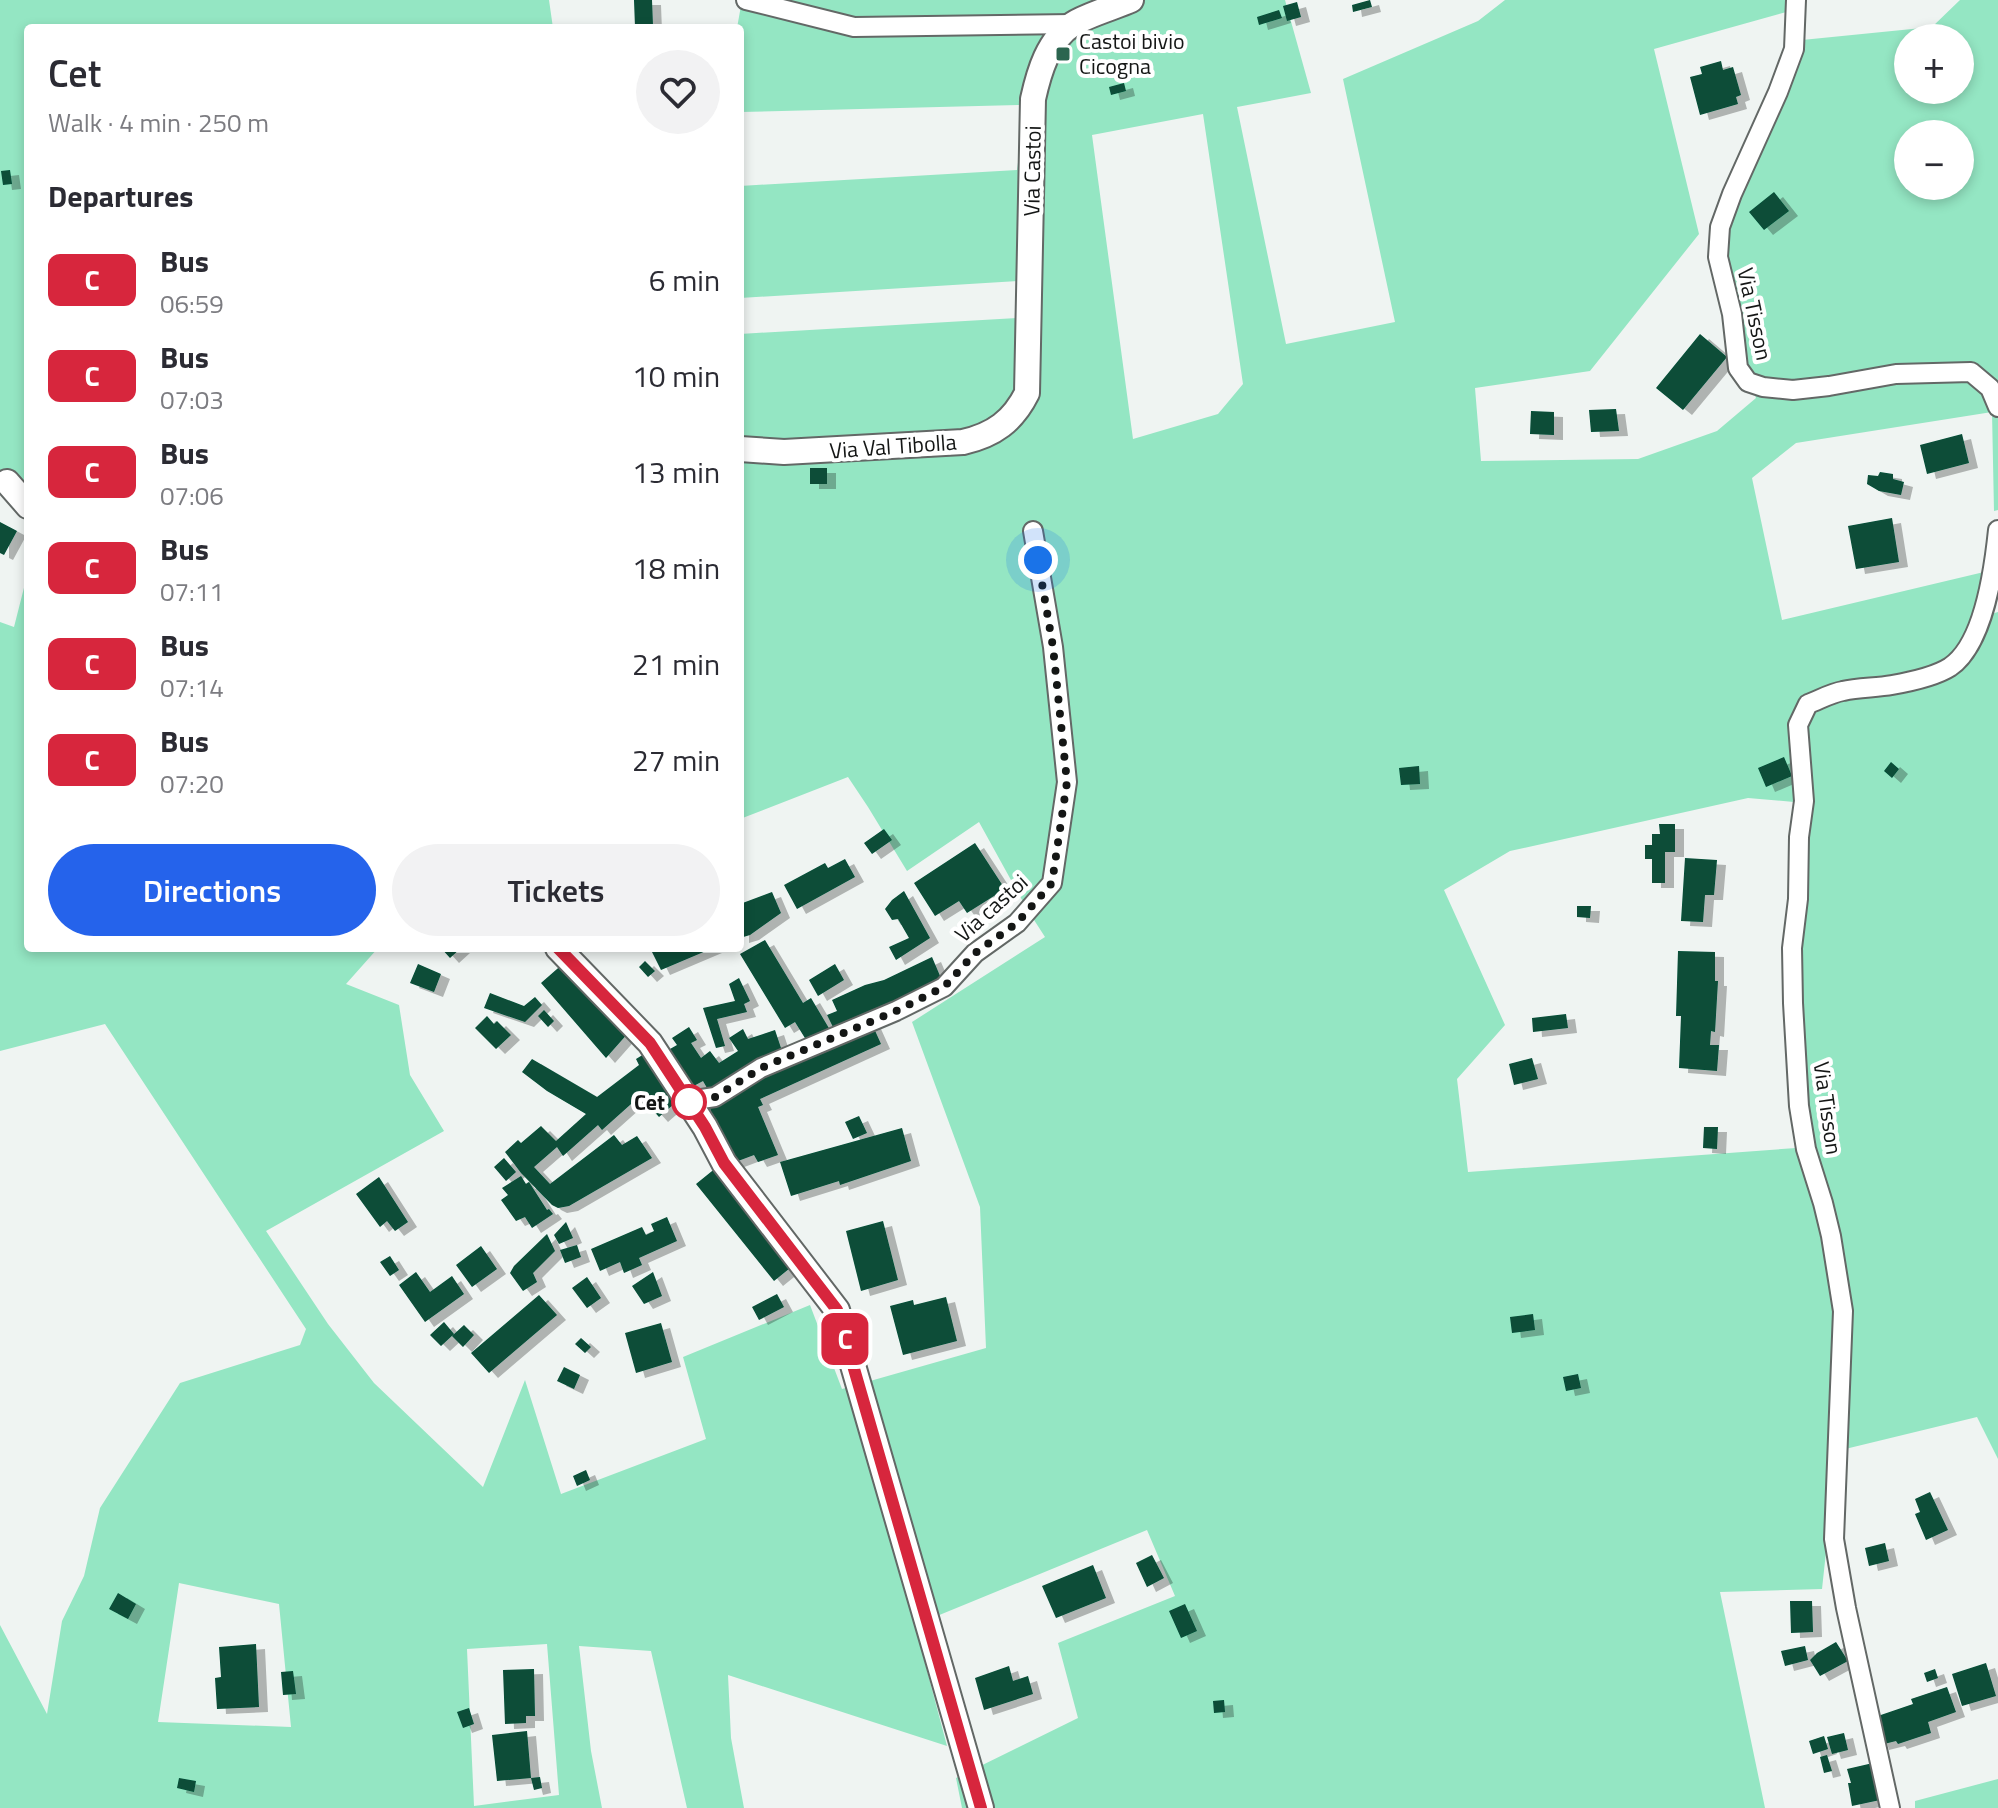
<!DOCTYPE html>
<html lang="en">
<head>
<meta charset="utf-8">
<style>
  :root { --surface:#fff; --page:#f2f2f3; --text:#2b2b33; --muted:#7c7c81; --accent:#2563eb }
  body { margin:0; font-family:"Titillium Web",sans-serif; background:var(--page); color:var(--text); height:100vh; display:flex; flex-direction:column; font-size:30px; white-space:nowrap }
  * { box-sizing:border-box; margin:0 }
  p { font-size:26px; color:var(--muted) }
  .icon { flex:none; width:44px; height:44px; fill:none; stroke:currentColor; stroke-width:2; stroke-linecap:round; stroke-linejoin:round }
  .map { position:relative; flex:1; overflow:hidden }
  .details { position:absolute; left:24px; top:24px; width:720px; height:928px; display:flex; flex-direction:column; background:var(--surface); border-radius:8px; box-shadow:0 4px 12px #0003 }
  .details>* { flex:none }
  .badge { padding:0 16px; border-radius:12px; font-size:28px; line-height:52px }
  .buttons { position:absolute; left:1894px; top:24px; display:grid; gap:16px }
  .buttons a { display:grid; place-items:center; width:80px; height:80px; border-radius:50%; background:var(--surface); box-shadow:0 4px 12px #0003; font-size:40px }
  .you { position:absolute; width:40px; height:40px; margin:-20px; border:6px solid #fff; border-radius:50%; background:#1a73e8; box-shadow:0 0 0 12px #1a73e833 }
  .map>.badge { position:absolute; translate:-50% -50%; box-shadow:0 0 0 4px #fff }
  h2 { padding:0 24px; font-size:30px; line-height:72px }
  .round { display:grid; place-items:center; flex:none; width:84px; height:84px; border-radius:42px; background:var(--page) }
  .overview { display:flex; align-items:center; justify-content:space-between; height:136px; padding:0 24px }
  h1 { font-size:38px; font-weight:600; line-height:60px }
  .cta { display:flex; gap:16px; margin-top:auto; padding:16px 24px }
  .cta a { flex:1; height:92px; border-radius:48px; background:var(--accent); color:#fff; font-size:32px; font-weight:600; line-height:92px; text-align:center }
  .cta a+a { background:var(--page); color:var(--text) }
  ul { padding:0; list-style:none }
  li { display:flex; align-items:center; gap:24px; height:96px; padding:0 24px }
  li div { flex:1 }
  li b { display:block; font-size:30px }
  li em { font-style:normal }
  li .badge { min-width:88px; font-weight:700; text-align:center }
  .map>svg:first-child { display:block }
  .green { fill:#94e6c3; fill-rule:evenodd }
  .building { fill:#074e37; filter:url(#shadow) }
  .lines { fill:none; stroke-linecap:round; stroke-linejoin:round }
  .street-casing { stroke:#636866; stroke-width:22 }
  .secondary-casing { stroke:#636866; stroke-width:28 }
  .street { stroke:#fff; stroke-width:18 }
  .secondary { stroke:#fff; stroke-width:24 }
  .line-casing { stroke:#fff; stroke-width:18 }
  .line { stroke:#d7263d; stroke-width:12 }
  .walk { stroke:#141615; stroke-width:8; stroke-dasharray:0 14.4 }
  .poi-dot { fill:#2b654f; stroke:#fff; stroke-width:3 }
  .stop-dot { fill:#fff; stroke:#d7263d; stroke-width:4 }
  .labels { text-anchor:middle; stroke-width:8; stroke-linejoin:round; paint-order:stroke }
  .poi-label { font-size:22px; fill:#141615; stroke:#fff; text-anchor:start }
  .street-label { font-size:22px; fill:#141615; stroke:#fff }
  .stop-label { font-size:22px; font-weight:bold; fill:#141615; stroke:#fff; text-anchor:end }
</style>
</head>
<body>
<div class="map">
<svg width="1998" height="1808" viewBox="0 0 1998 1808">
  <defs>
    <filter id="shadow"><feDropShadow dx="9" dy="5" stdDeviation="0" flood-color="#0004"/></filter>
  </defs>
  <rect width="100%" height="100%" fill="#eff4f2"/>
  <path class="green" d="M0,0h549l4,28h-525v466l-28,-4z
    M742,0h543l26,93 -74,14 49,237 109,-22 -52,-243 135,-58 27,-21h283l2,11 -136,38 45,185 -109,137 -115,17 6,73 157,-2 79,-28 39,-33 -29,-76 -13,-100 88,-182 130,-13 28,-27h38v510l-4,1 -2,-99 -196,31 -44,35 30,142 202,-48 7,42 7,-2v847l-21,-42 -140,34 -15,138 -102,3 45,216h-803l-6,-30 122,-60 -20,-75 117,-47 -28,-66 -232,95 32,121 -219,-71 3,63 13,70h-57l-36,-157 -72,-5 12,105 11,57h-602v-183l47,89 15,-93 22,-45 16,-68 80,-125 120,-38 6,-16 -201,-305 -105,27v-429l14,5 14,-55v376h350l-32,36 53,21 11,70 34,56 -178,100 62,93 46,59 109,104 42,-107 36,114 145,-55 -23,-82 127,-52 32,84 144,-41 -6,-141 -68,-185 133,-85 -18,-28 -48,-87 -72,49 -39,-64 -20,-30 -108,42v-485l277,-16 3,-37 -280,17v-112l277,-16 3,-22 -1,-43 -279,7v-84h-3zM1908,38h52v52h-52zM1203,114l40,270 -25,30 -85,25 -41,-304zM1908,134h52v52h-52zM1748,798l46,4 2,346 -328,24 -11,-93 48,-54 -61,-135 66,-39zM179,1583l100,21 12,123 -133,-5zM547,1644l12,151 -85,11 -7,-157z
    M1998,1779v29h-83v-7z"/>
  <path class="building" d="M634,0h18l1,26 -18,1z
    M1370,0l2,7 -19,5 -1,-7z
    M1297,2l4,15 -14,4 -4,-15z
    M1279,10l3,8 -23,7 -2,-8z
    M1721,61l2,9 10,-3 8,28 -5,2 2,7 -38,11 -10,-38 12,-3 -2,-7z
    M1124,83l2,8 -15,4 -2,-8z
    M10,170l2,14 -9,1 -2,-14z
    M1774,192l15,19 -25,19 -15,-18z
    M1700,334l27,23 -44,53 -27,-22z
    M1616,409l3,22 -28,1 -2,-22z
    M1531,411l23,1v23l-24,-1z
    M1962,434l7,29 -42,11 -7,-29z
    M810,468h17v16h-17z
    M1880,472l13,2v5l11,3 -3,13 -22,-4 -12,-7 1,-9 10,1z
    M1892,518l7,44 -43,7 -8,-43z
    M0,522l17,9 -13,24 -4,-2z
    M1784,757l8,19 -26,11 -8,-19z
    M1891,762l8,7 -7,9 -8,-7z
    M1419,766l1,18 -19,1 -2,-17z
    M1659,824h16v28h-10v31h-13v-24h-7v-14h7v-11h8z
    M884,829l8,11 -20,14 -8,-11z
    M975,843l30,46 -38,24 -8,-12 -24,15 -21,-33z
    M1685,858l32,2 -3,35h-9l-2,27 -22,-1z
    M845,859l10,18 -58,32 -13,-24 41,-22 3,5z
    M904,891l26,47 -34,22 -7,-13 20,-9 -11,-19 -6,1 -7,-11 7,-9z
    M772,892l9,21 -31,22 -10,3v-34z
    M1577,906h14l-1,12 -13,-1z
    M765,940l38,63 8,-5 19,32 -22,13 -13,-21 -10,6 -45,-74z
    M441,948h20l-11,10z
    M650,948h63l-52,22z
    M1678,951l37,1v29h3l-3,51 -4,-1 -1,14h9l-2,26 -38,-3 2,-52h-5z
    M932,957l11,26 -108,48 -8,-16 10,-4 -5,-11 33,-15 19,-5z
    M645,961l10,10 -7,6 -9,-10z
    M565,962l64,70 -23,26 -65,-75z
    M418,964l23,10 -7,18 -24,-9z
    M835,964l9,16 -26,16 -9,-16z
    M739,978l11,23 -6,3 3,8 -30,7 8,27 -9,2 -13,-40 32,-7 -6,-17z
    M490,993l34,13 11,-9 7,8 -17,17 -41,-14z
    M544,1010l10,11 -6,6 -10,-11z
    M1566,1014l2,14 -35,4 -1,-14z
    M487,1016l7,8 3,-3 14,14 -15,14 -21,-21z
    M872,1024l9,20 -121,55 3,6 -5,2 20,48 -20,7 -4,-7 -24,9 -21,-58 43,-25z
    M689,1027l8,13 -6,3 10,15 9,-7 9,12 19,-12 -9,-13 14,-9 5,10 27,-9 8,24 -73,39 -7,-12 -15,8 -25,-36 14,-8 -5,-7z
    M649,1051l33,46 -23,20 -19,-21 -38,34 -4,-5 -35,31 -6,-9 -23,20 16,17 64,-49 8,10 15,-9 15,22 -83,48 -11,2 -6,-3 -31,-32 -16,-21 13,-12 3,3 20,-17 15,15 30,-27 -39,-23 -25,-19 10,-13 65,38 42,-32 -3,-6z
    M1532,1058l6,21 -24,6 -5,-21z
    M859,1116l8,17 -14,6 -8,-17z
    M1704,1127h14l-1,22 -14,-1z
    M902,1128l9,33 -71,24 -1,-4 -48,15 -11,-34z
    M504,1158l12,14 -10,9 -12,-14z
    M717,1167l78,97 -21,17 -78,-97z
    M521,1176l5,8 3,-2 18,28 2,-1 4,5 -21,14 -7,-11 -9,4 -15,-21 7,-5 -6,-7z
    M379,1177l29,45 -13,9 -8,-10 -7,6 -24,-33z
    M667,1217l10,24 -38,17 3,7 -18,8 -4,-11 -20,9 -9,-22 51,-22 4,8 8,-4 -3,-7z
    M883,1221l15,59 -37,11 -15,-60z
    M566,1222l7,16 -14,6 -5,-9z
    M547,1234l8,17 -22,22 4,9 -14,9 -13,-18 4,-7z
    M577,1245l4,12 -16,6 -5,-13z
    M481,1246l16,23 -25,18 -16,-22z
    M390,1256l9,14 -9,6 -10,-14z
    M416,1272l14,20 22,-16 12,18 -39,28 -26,-37z
    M653,1272l9,24 -18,8 -12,-18z
    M587,1277l14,21 -14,10 -15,-20z
    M777,1294l7,13 -25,13 -7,-13z
    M539,1295l18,20 -68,58 -18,-20z
    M946,1297l11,44 -54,14 -13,-49 23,-6 1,5z
    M1533,1314l2,16 -23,3 -2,-16z
    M444,1322l10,12 -13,12 -11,-11z
    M661,1323l11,39 -36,11 -11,-40z
    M464,1325l10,10 -11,12 -11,-11z
    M581,1338l10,9 -6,6 -10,-9z
    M564,1367l16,8 -6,14 -17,-8z
    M1578,1374l3,14 -15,3 -3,-14z
    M586,1470l4,10 -13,6 -4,-10z
    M1930,1492l18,38 -22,10 -11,-26 5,-2 -5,-13z
    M1885,1543l4,18 -20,5 -4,-18z
    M1152,1555l12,23 -17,9 -11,-24z
    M1093,1565l13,33 -50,20 -14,-32z
    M118,1593l18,11 -8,15 -19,-10z
    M1790,1601h22l1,31 -22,1z
    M1185,1604l12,27 -16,7 -12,-27z
    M1836,1642l12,19 -28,15 -10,-16 7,-7z
    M256,1644l3,63 -42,2 -2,-31 6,-1 -2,-30z
    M1805,1646l3,14 -23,6 -4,-15z
    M1986,1663l10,33 -34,10 -10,-32z
    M1009,1666l4,15 15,-5 5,18 -49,16 -9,-32z
    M534,1669l1,47h-9v7l-21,1 -2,-54z
    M1935,1669l3,9 -11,4 -3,-9z
    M293,1671l3,23 -13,1 -2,-23z
    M1947,1687l9,25 -28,10 3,11 -33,11 -2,-3 -16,4 -8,-27 41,-14 -2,-5z
    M1224,1700l1,12 -11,1 -1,-12z
    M469,1708l5,16 -11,4 -6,-16z
    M527,1731l4,47 -34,3 -5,-46z
    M1844,1733l4,17 -16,4 -5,-17z
    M1824,1736l4,13 -15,5 -4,-13z
    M1827,1755l5,16 -8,2 -4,-16z
    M1873,1763l7,37 -28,6 -4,-23h3l-4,-14z
    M540,1777l2,11 -8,2 -3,-12z
    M179,1778l17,3 -2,11 -17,-4z"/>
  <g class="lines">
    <g class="street-casing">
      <path id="street" d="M746,0l108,27 219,-3
        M1796,0l-2,49 -16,43 -46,102 -12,33 -2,30 14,57 6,54 10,14 15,5 30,3 36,-4 67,-12 75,-2 19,16 8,19
        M688,1101l27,-4 46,-29 135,-57 48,-24 31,-34 42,-30 35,-40 15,-101 -14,-135 -20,-116
        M1890,1808l-44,-200 -12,-69 9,-228 -12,-75 -8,-33 -17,-54 -7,-43 -6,-103 -1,-55 6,-49 1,-62 5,-36 -6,-76 10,-21c11,-4 23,-11 35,-13 15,-4 33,-3 49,-6 17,-3 44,-9 58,-18 34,-23 44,-98 48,-137"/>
    </g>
    <g class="secondary-casing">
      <path id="secondary" d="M740,449l44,3 179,-10c31,-7 50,-21 64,-49l6,-294c6,-27 15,-59 40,-75 14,-9 42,-17 58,-24
        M7,482l21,24
        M558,948l92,95 55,84 19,36 113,147 144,498"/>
    </g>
    <use href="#street" class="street"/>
    <use href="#secondary" class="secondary"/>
  </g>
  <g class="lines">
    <g class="line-casing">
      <path id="line" d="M558,948l92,95 55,84 19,36 113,147 144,498"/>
    </g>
    <use href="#line" class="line"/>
    <path class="walk" d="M689,1102l-1,-1 27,-4 46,-29 135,-57 48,-24 31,-34 42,-30 35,-40 15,-101 -14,-135 -15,-87"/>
  </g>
  <rect class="poi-dot" x="1055" y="46" width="16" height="16" rx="4"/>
  <circle class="stop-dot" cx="689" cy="1102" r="16"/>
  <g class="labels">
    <g class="poi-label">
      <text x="1079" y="49">Castoi bivio<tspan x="1079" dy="25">Cicogna</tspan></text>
    </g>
    <g class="street-label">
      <text transform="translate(1032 171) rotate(-89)" y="8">Via Castoi</text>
      <text transform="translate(1755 314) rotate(78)" y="8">Via Tisson</text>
      <text transform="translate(893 446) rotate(-4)" y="8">Via Val Tibolla</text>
      <text transform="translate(991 908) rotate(-42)" y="8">Via castoi</text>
      <text transform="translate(1828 1108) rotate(82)" y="8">Via Tisson</text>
    </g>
    <g class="stop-label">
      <text x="665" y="1110">Cet</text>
    </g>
  </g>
</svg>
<div class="buttons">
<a>+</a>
<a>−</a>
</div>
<div class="you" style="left:1038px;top:560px"></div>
<b class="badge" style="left:845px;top:1339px;background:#d7263d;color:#fff">C</b>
<section class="details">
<div class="overview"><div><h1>Cet</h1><p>Walk · 4 min · 250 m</p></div><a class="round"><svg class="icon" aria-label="heart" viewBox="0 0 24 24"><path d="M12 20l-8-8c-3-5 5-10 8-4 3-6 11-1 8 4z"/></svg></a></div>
<h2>Departures</h2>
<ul>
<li><span class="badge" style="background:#d7263d;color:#fff">C</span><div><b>Bus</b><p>06:59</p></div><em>6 min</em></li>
<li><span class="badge" style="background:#d7263d;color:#fff">C</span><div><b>Bus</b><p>07:03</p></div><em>10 min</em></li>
<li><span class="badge" style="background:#d7263d;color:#fff">C</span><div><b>Bus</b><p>07:06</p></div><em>13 min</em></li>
<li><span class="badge" style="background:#d7263d;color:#fff">C</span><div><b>Bus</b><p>07:11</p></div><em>18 min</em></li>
<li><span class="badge" style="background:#d7263d;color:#fff">C</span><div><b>Bus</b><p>07:14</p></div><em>21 min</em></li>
<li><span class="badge" style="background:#d7263d;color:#fff">C</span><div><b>Bus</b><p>07:20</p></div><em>27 min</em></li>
</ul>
<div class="cta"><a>Directions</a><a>Tickets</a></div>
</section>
</div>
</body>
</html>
